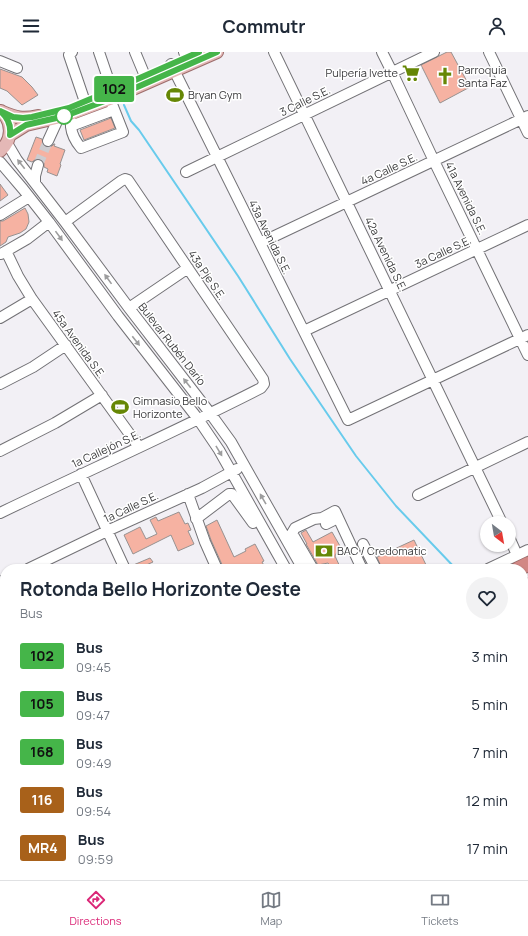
<!DOCTYPE html>
<html lang="en">
<head>
<meta charset="utf-8">
<style>
  :root { --surface:#fff; --page:#f2f2f3; --text:#1f2937; --muted:#747a83; --line:#e0e1e3; --accent:#db2777 }
  body { margin:0; font-family:Manrope,sans-serif; background:var(--page); color:var(--text); height:100vh; display:flex; flex-direction:column; font-size:15px; white-space:nowrap }
  * { box-sizing:border-box; margin:0 }
  p { font-size:13px; color:var(--muted) }
  .icon { flex:none; width:22px; height:22px; fill:none; stroke:currentColor; stroke-width:2; stroke-linecap:round; stroke-linejoin:round }
  .map { position:relative; flex:1; overflow:hidden }
  .drawer { position:absolute; left:0px; top:512px; width:528px; height:316px; display:flex; flex-direction:column; background:var(--surface); border-radius:16px 16px 0 0; box-shadow:0 1px 3px #0004 }
  .drawer>* { flex:none }
  .badge { padding:0 8px; border-radius:3px; font-size:14px; line-height:26px }
  .needle { width:26px; rotate:149deg }
  .fabs { position:absolute; left:480px; top:464px; display:grid; gap:8px }
  .fabs a { display:grid; place-items:center; width:36px; height:36px; border-radius:50%; background:var(--surface); box-shadow:0 1px 3px #0004; font-size:20px }
  .map>.badge { position:absolute; translate:-50% -50%; box-shadow:0 0 0 2px #fff }
  .round { display:grid; place-items:center; flex:none; width:42px; height:42px; border-radius:21px; background:var(--page) }
  .overview { display:flex; align-items:center; justify-content:space-between; height:68px; padding:0 20px }
  h1 { font-size:19px; font-weight:700; line-height:30px }
  ul { padding:0; list-style:none }
  li { display:flex; align-items:center; gap:12px; height:48px; padding:0 20px }
  li div { flex:1 }
  li b { display:block; font-size:15px }
  li em { font-style:normal }
  li .badge { min-width:44px; font-weight:700; text-align:center }
  header { display:flex; justify-content:space-between; align-items:center; height:52px; padding:0 20px; background:var(--surface); font-size:18px; font-weight:700 }
  .tab-bar { display:flex; justify-content:space-around; align-items:center; height:56px; border-top:1px solid var(--line); background:var(--surface); font-size:11px; color:var(--muted) }
  .tab-bar a { display:grid; justify-items:center; gap:2px }
  .tab-bar .selected { color:var(--accent) }
  .map>svg:first-child { display:block }
  .green { fill:#cfe496 }
  .lines { fill:none; stroke-linecap:round; stroke-linejoin:round }
  .stream { stroke:#68cbec; stroke-width:2 }
  .building { fill:#f6b2a2; stroke:#979291 }
  .minor-tunnel { stroke:#cdccd0; stroke-width:10; stroke-dasharray:10 5; stroke-linecap:butt }
  .minor-casing { stroke:#737276; stroke-width:12 }
  .major-casing { stroke:#9d6d6c; stroke-width:14 }
  .highway-casing { stroke:#9d6d6c; stroke-width:16 }
  .minor { stroke:#fff; stroke-width:10 }
  .major { stroke:#e4b8b6; stroke-width:12 }
  .highway { stroke:#d28885; stroke-width:14 }
  .oneway { fill:#9d9d9e }
  .line-casing { stroke:#fff; stroke-width:9 }
  .line { stroke:#45b549; stroke-width:6 }
  .stop-dot { fill:#fff; stroke:#45b549; stroke-width:2 }
  .labels { text-anchor:middle; stroke-width:3; stroke-linejoin:round; paint-order:stroke }
  .poi-label { font-size:11px; fill:#3b3b3d; stroke:#fff; text-anchor:start }
  .street-label { font-size:11px; fill:#3b3b3d; stroke:#fff }
</style>
</head>
<body>
<header><svg class="icon" aria-label="menu" viewBox="0 0 24 24"><path d="M4 6h16M4 12h16M4 18h16"/></svg>Commutr<svg class="icon" aria-label="person" viewBox="0 0 24 24"><circle cx="12" cy="8" r="4"/><path d="M4 21q1-7 8-7t8 7"/></svg></header>
<div class="map">
<svg width="528" height="828" viewBox="0 0 528 828">
  <rect width="100%" height="100%" fill="#f2f0f5"/>
  <path class="green" d="M52,823h41l2,5h-41z"/>
  <g class="lines">
    <path class="stream" d="M124,53l7,16 8,9 99,146 52,83 66,97 40,50 60,63
      M523,584l5,5"/>
  </g>
  <path class="building" d="M447,0h4l19,35 -30,16 -19,-38z
    M0,17l22,8 10,10 6,8 -16,10 -15,-14 -7,-3z
    M111,66l4,10 -31,12 -4,-10z
    M36,85l6,2 1,5 2,3h4l3,-1 2,-2h1l-1,2 11,4 -5,14 1,1 -4,11 -10,-4 1,-3 -4,-2v-4l-4,-4h-4l-4,3 -5,-2z
    M0,132l8,11 -8,6z
    M25,156l3,6 1,8 -3,7 -6,4 -12,4 -2,5 -6,4v-25h3z
    M179,460l6,12 3,-1 3,7 -3,1 6,13 -16,7 -7,-16 -38,19 -9,-19 16,-8 6,12 11,-5 -7,-14 6,-3 2,4z
    M217,468l17,37 12,-6 -1,-2 10,-5 9,17 -2,1 4,7h-42l-13,-29 -5,-14z
    M306,478l7,12 19,-10 8,14 -5,10 6,13h-5l-2,-4 -3,2 -3,-4 -10,2 -12,-21h1l-6,-11z
    M414,488l14,29h-46l-5,-12z
    M150,506l3,4 -9,4 1,3h-14v-3z"/>
  <g class="lines">
    <path class="minor-tunnel" d="M38,113l10,-24"/>
    <g class="minor-casing">
      <path id="minor" d="M72,0l-2,1 -1,2 16,47
        M99,0l13,38
        M135,0l10,24
        M184,0l5,13
        M274,0l228,471
        M382,0l10,20 42,89 94,194
        M489,0l39,81
        M0,9l17,7
        M171,12l177,356 180,-85
        M69,62c2,5 2,8 2,13 1,9 5,15 10,21l42,-16 -13,-33
        M71,74l43,-16
        M48,89l11,-24
        M7,91l10,17 48,62 64,86 81,105 21,29 72,127
        M0,110l23,27 26,33 69,94 80,103 21,31 67,119
        M186,120l248,-120
        M35,130v-6l3,-11
        M0,163l29,-18
        M260,191l268,-127
        M6,199l12,25 14,23 107,148
        M1,202l26,-15 22,-17
        M129,256l59,-40
        M0,266l32,-19
        M304,279l224,-106
        M0,332l33,-17 33,-22
        M0,399l55,-28 47,-28
        M81,422l44,95
        M188,442l17,48 12,27
        M418,443l110,-53
        M0,461c87,-42 175,-81 261,-125l3,-4 -1,-5 -135,-199 -3,-1 -4,2 -56,41
        M196,467l33,-25h3l21,29
        M326,472l12,-6
        M509,485l8,18
        M363,492l13,25
        M28,517l79,-38 95,-43 35,-19
        M313,517l-21,-36 3,-5 19,-9 8,-1 13,-7 27,58
        M488,517l40,-19
        M0,530l5,-2
        M523,545l5,-2
        M523,558l5,6
        M523,605l5,5
        M0,637l5,-2
        M0,702l5,11
        M0,750l5,-3
        M1,778l4,25
        M0,812l5,-4
        M139,823l3,5
        M225,823l2,5
        M274,823l2,5
        M9,828v-3l1,-2
        M113,828l10,-5"/>
    </g>
    <g class="major-casing">
      <path id="major" d="M0,59c15,6 21,9 38,5
        M10,83l16,-10 39,-9 45,-17 107,-47
        M0,99c13,-11 13,-29 1,-40"/>
    </g>
    <g class="highway-casing">
      <path id="highway" d="M518,517l10,-5
        M523,535l5,-2
        M0,768l5,-2
        M0,779l5,-2"/>
    </g>
    <use href="#minor" class="minor"/>
    <use href="#major" class="major"/>
    <use href="#highway" class="highway"/>
  </g>
  <defs><path id="oneway-solid" d="M-6-.8H1V-3.2L6.5 0L1 3.2V.8H-6Z"/></defs>
  <g class="oneway">
    <use href="#oneway-solid" transform="translate(21 112) rotate(-128)"/>
    <use href="#oneway-solid" transform="translate(59 184) rotate(54)"/>
    <use href="#oneway-solid" transform="translate(108 227) rotate(-126)"/>
    <use href="#oneway-solid" transform="translate(136 289) rotate(52)"/>
    <use href="#oneway-solid" transform="translate(187 331) rotate(-128)"/>
    <use href="#oneway-solid" transform="translate(219 399) rotate(59)"/>
    <use href="#oneway-solid" transform="translate(263 447) rotate(-120)"/>
  </g>
  <g class="lines">
    <g class="line-casing">
      <path id="line" d="M199,0l-82,36 -48,20 -37,9 -9,1 -10,-1 -13,-6c8,6 11,14 10,24l16,-10 39,-9 45,-17 107,-47"/>
    </g>
    <use href="#line" class="line"/>
  </g>
  <defs>
    <g id="supermarket-bare" transform="scale(1.38)"><path d="M-6-5.5h2.5l.6 2H6L4.5 2H-2.5L-4.4-4H-6ZM-1.5 3.2a1.3 1.3 0 1 0 .1 0ZM3 3.2a1.3 1.3 0 1 0 .1 0Z" fill="#668705" stroke="#fff" stroke-width="2.5" paint-order="stroke"/></g>
    <g id="church-bare" transform="scale(1.38)"><path d="M-1.2-6h2.4v3.5h3.3v2.4h-3.3V6h-2.4V-.1h-3.3v-2.4h3.3Z" fill="#668705" stroke="#fff" stroke-width="2.5" paint-order="stroke"/></g>
    <g id="stadium-bare" transform="scale(1.38)"><path d="M0-5a6.5 5 0 1 0 0 10a6.5 5 0 1 0 0-10ZM-3.5-1.8h7v3.6h-7Z" fill="#668705" stroke="#fff" stroke-width="2.5" paint-order="stroke"/></g>
    <g id="bank-bare" transform="scale(1.38)"><path d="M-6-4H6V4H-6ZM0-2.3a2.3 2.3 0 1 0 0 4.6a2.3 2.3 0 1 0 0-4.6Z" fill="#668705" stroke="#fff" stroke-width="2.5" paint-order="stroke"/></g>
  </defs>
  <g fill-rule="evenodd">
    <use href="#supermarket-bare" x="411" y="21"/>
    <use href="#church-bare" x="445" y="24"/>
    <use href="#stadium-bare" x="175" y="43"/>
    <use href="#stadium-bare" x="120" y="355"/>
    <use href="#bank-bare" x="324" y="499"/>
  </g>
  <circle class="stop-dot" cx="64" cy="64" r="8"/>
  <g class="labels">
    <g class="poi-label">
      <text x="458" y="22">Parroquia<tspan x="458" dy="13">Santa Faz</tspan></text>
      <text x="398" y="25" text-anchor="end">Pulpería Ivette</text>
      <text x="188" y="47">Bryan Gym</text>
      <text x="133" y="353">Gimnasio Bello<tspan x="133" dy="13">Horizonte</tspan></text>
      <text x="337" y="503">BAC / Credomatic</text>
    </g>
    <g class="street-label">
      <text transform="translate(305 49) rotate(-26)" y="4">3 Calle S.E.</text>
      <text transform="translate(389 117) rotate(-25)" y="4">4a Calle S.E.</text>
      <text transform="translate(466 146) rotate(64)" y="4">41a Avenida S.E.</text>
      <text transform="translate(270 185) rotate(64)" y="4">43a Avenida S.E.</text>
      <text transform="translate(443 200) rotate(-25)" y="4">3a Calle S.E.</text>
      <text transform="translate(386 202) rotate(64)" y="4">42a Avenida S.E.</text>
      <text transform="translate(207 223) rotate(56)" y="4">43a Pje S.E.</text>
      <text transform="translate(79 292) rotate(54)" y="4">45a Avenida S.E.</text>
      <text transform="translate(172 292) rotate(52)" y="4">Bulevar Rubén Darío</text>
      <text transform="translate(106 397) rotate(-25)" y="4">1a Callejón S.E.</text>
      <text transform="translate(131 455) rotate(-25)" y="4">1a Calle S.E.</text>
    </g>
  </g>
</svg>
<div class="fabs">
<a><svg class="needle" viewBox="-14 -14 28 28"><path d="M0-13l5 13h-10z" fill="#e53935"/><path d="M0 13l5-13h-10z" fill="#747a83"/></svg></a>
</div>
<b class="badge" style="left:114px;top:37px;background:#45b549;color:#111">102</b>
<section class="drawer">
<div class="overview"><div><h1>Rotonda Bello Horizonte Oeste</h1><p>Bus</p></div><a class="round"><svg class="icon" aria-label="heart" viewBox="0 0 24 24"><path d="M12 20l-8-8c-3-5 5-10 8-4 3-6 11-1 8 4z"/></svg></a></div>
<ul>
<li><span class="badge" style="background:#45b549;color:#111">102</span><div><b>Bus</b><p>09:45</p></div><em>3 min</em></li>
<li><span class="badge" style="background:#45b549;color:#111">105</span><div><b>Bus</b><p>09:47</p></div><em>5 min</em></li>
<li><span class="badge" style="background:#45b549;color:#111">168</span><div><b>Bus</b><p>09:49</p></div><em>7 min</em></li>
<li><span class="badge" style="background:#a8611a;color:#fff">116</span><div><b>Bus</b><p>09:54</p></div><em>12 min</em></li>
<li><span class="badge" style="background:#a8611a;color:#fff">MR4</span><div><b>Bus</b><p>09:59</p></div><em>17 min</em></li>
</ul>
</section>
</div>
<nav class="tab-bar">
<a class="selected"><svg class="icon" aria-label="directions" viewBox="0 0 24 24"><path d="M12 3l9 9-9 9-9-9zM9 14v-3h6M13 9l2 2-2 2"/></svg>Directions</a>
<a><svg class="icon" aria-label="map" viewBox="0 0 24 24"><path d="M3 6l6-2 6 2 6-2v14l-6 2-6-2-6 2zM9 4v14M15 6v14"/></svg>Map</a>
<a><svg class="icon" aria-label="tickets" viewBox="0 0 24 24"><path d="M3 7h18v10H3zM15 7v10"/></svg>Tickets</a>
</nav>
</body>
</html>
